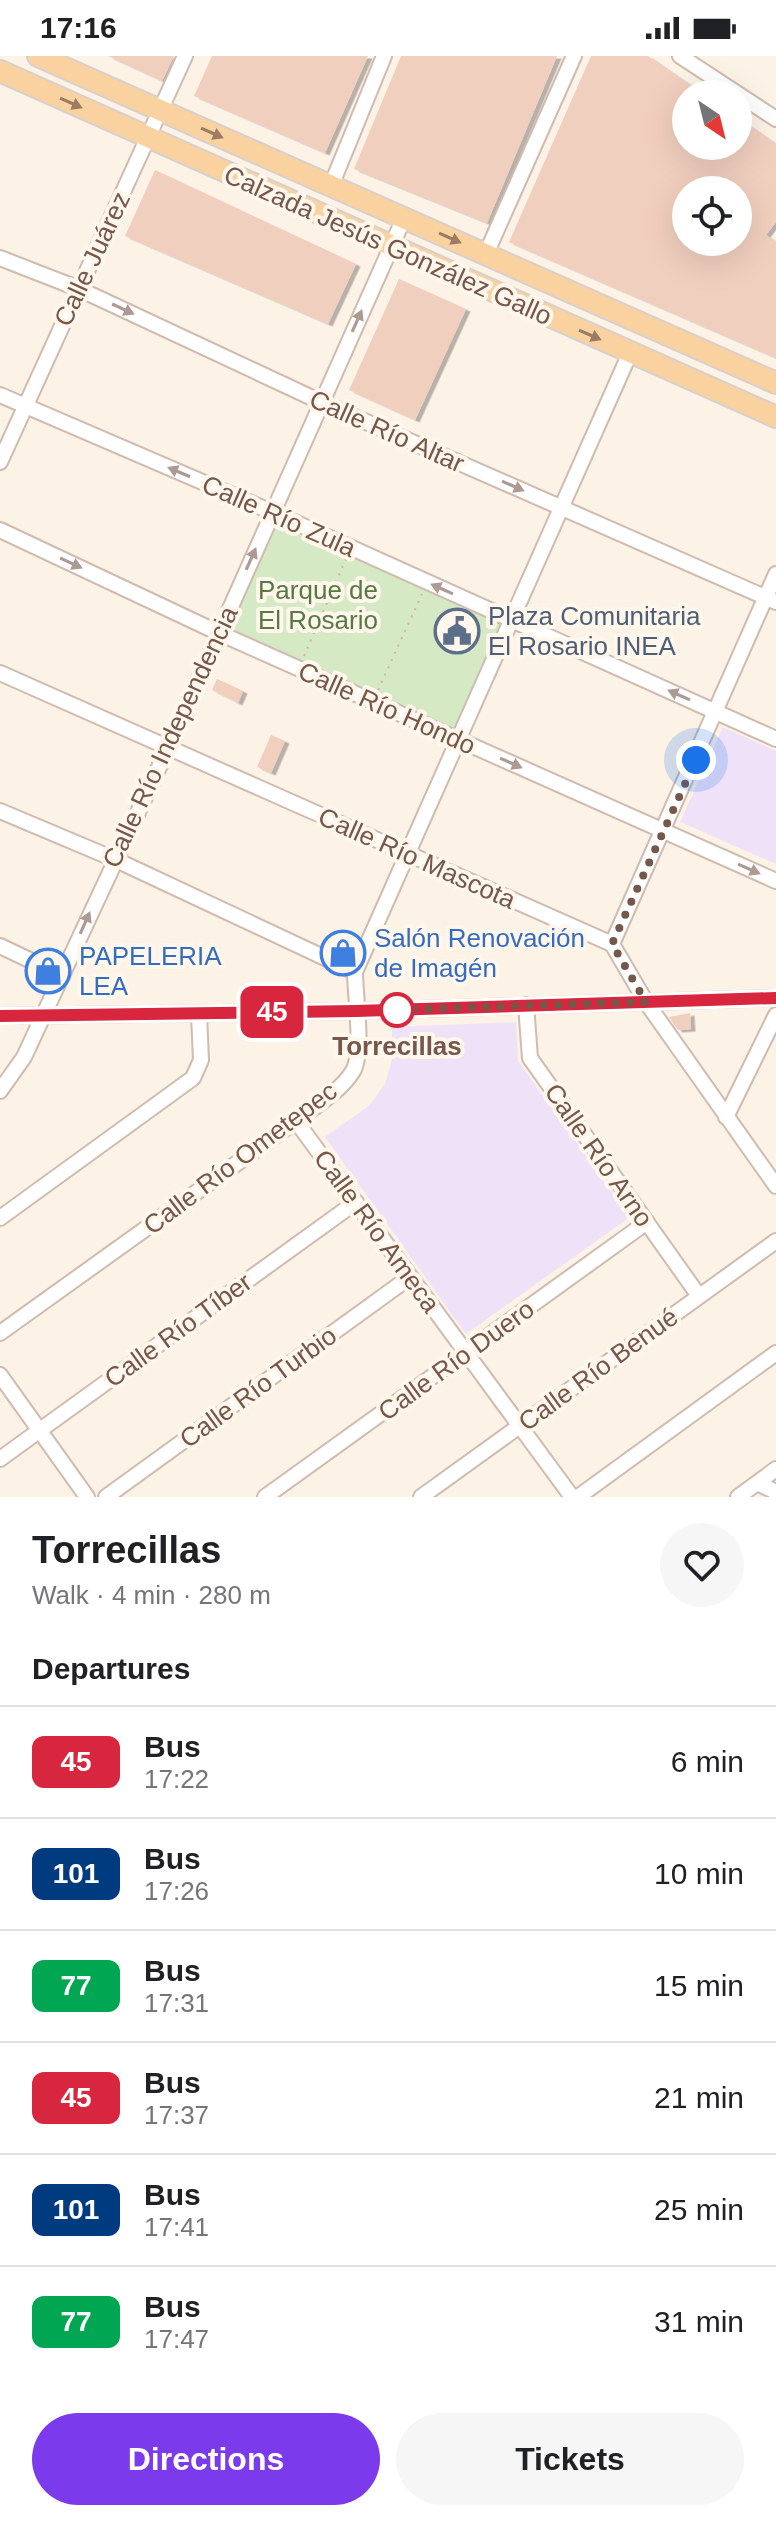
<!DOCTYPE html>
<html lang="en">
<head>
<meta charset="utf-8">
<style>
  :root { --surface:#fff; --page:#f6f6f6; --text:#202124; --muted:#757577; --line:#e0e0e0; --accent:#7c3aed }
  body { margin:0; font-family:Helvetica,sans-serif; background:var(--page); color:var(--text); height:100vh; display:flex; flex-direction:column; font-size:30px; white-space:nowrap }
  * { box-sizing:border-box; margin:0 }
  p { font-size:26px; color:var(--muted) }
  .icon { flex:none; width:44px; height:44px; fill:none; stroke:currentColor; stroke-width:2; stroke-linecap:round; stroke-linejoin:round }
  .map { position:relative; height:1441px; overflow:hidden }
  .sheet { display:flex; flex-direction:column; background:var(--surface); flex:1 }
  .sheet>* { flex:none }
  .badge { padding:0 16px; border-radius:12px; font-size:28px; line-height:52px }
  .needle { width:52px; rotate:145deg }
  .fabs { position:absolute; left:672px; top:24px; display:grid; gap:16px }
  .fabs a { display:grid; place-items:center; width:80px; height:80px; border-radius:50%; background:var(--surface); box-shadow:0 8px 32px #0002; font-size:40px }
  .you { position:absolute; width:40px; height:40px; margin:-20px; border:6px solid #fff; border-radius:50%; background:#1a73e8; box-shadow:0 0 0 12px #1a73e833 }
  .map>.badge { position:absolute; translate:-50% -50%; box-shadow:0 0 0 4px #fff }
  h2 { padding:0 32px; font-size:30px; line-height:72px }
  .round { display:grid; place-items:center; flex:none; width:84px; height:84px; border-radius:42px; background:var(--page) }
  .overview { display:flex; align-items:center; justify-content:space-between; height:136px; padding:0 32px }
  h1 { font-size:38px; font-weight:800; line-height:60px }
  .cta { display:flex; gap:16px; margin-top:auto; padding:16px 32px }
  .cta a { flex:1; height:92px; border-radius:48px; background:var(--accent); color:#fff; font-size:32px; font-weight:800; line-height:92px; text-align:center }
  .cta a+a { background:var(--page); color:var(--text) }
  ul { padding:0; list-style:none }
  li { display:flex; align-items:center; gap:24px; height:112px; padding:0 32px; border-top:2px solid var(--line) }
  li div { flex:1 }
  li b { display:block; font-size:30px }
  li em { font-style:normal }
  li .badge { min-width:88px; font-weight:700; text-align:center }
  .status { display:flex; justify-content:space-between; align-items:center; height:56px; padding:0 40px; background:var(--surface); direction:ltr }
  .status svg { height:22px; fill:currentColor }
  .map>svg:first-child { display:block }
  .education { fill:#efe2f8 }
  .green { fill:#d5e9c4 }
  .building { fill:#f1cfbe; fill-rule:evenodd; filter:url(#shadow) }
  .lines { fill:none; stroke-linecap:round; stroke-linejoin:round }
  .minor-casing { stroke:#cfbbaf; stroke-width:18 }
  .primary-casing { stroke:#d8d0cd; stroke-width:24 }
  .path { stroke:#d6b2a1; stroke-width:2; stroke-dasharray:2 6; stroke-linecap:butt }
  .minor { stroke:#fff; stroke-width:14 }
  .primary { stroke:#f9d29f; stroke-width:20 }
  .oneway { fill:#9d7c64 }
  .oneway2 { fill:#ac9a93 }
  .line-casing { stroke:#fff; stroke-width:18 }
  .line { stroke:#d7263d; stroke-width:12 }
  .walk { stroke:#75574b; stroke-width:8; stroke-dasharray:0 14.4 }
  .stop-dot { fill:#fff; stroke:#d7263d; stroke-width:4 }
  .labels { text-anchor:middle; stroke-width:8; stroke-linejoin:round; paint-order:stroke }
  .street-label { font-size:26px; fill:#75574b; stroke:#fff6ec }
  .park-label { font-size:26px; fill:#567a42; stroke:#fff6ec }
  .service-label { font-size:26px; fill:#4e5e75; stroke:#fff6ec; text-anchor:start }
  .shop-label { font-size:26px; fill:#366cbe; stroke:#fff6ec; text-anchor:start }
  .stop-label { font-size:26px; font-weight:bold; fill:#75574b; stroke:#fff6ec }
</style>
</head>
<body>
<div class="status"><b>17:16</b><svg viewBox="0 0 49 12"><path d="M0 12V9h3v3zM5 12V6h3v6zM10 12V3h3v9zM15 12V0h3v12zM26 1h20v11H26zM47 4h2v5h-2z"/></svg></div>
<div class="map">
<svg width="776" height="1441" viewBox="0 0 776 1441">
  <defs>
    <filter id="shadow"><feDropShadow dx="4.5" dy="2.5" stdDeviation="0" flood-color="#0004"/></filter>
  </defs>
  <rect width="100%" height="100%" fill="#fcf2e6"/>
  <path class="education" d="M723,671l53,24v113l-96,-42z
    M516,966l2,39 112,156 -164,117 -141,-197 45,-32 15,-21 7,-24v-33z"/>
  <path class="green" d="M274,461l233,105 -51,113 -232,-104z"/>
  <path class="building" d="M108,0h66l-12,25z
    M212,0h156l-43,97 -131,-57z
    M401,0h156l-70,167 -133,-54z
    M591,0h57l55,38h-17v52h52v-28l38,26v78l-10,13 10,7v116l-267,-116zM686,134h52v52h-52z
    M155,114l201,94 -28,60 -203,-88z
    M399,223l67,30 -51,111 -66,-30z
    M451,562l20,9 -8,18 -20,-9z
    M217,623l26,12 -5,12 -26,-13z
    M271,679l14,6 -14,32 -14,-6z
    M690,957l1,16 -13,1 -9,-13z"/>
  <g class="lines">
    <g class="minor-casing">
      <path id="minor" d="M680,0l58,38
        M738,38l38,25
        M331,130l53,-130
        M486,198l88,-198
        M0,202l77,30 244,114 455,200
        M0,339l272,117 504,227
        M0,406l185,-406
        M0,474l219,103 557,248
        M0,617l612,271 34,58 130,184
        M0,755l114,48 241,113
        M612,888l164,-370
        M0,890l61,29
        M526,949l4,53 169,238
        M0,960l356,-5 420,-13
        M0,1035l24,-34 144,-309 236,-530
        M726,1061l50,-102
        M296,1065l276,376
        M0,1162l193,-140 8,-18 -2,-46
        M0,1277l296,-212c19,-15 45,-30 57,-50 11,-19 2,-76 2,-99l275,-619
        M0,1319l87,122
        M0,1403l356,-257
        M757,1427l19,9
        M106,1441l304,-220
        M265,1441l382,-275
        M421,1441l355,-256
        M578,1441l198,-144
        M738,1441l38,-28"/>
    </g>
    <g class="primary-casing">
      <path id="primary" d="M38,0l738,327
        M0,15l776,346"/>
    </g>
    <path class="path" d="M304,600l42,-97
      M378,634l44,-96"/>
    <use href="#minor" class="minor"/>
    <use href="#primary" class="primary"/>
  </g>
  <defs><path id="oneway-solid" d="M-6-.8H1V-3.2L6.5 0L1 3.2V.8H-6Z" transform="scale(2)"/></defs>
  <g class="oneway">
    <use href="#oneway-solid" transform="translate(71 47) rotate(24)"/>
    <use href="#oneway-solid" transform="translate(212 77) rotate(24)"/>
    <use href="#oneway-solid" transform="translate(450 182) rotate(24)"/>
    <use href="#oneway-solid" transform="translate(590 279) rotate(24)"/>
  </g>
  <g class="oneway2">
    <use href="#oneway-solid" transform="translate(123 253) rotate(25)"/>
    <use href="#oneway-solid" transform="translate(357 265) rotate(-66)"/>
    <use href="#oneway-solid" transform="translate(179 416) rotate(-157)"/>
    <use href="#oneway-solid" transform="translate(513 430) rotate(24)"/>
    <use href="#oneway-solid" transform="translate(251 503) rotate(-66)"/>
    <use href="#oneway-solid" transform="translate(71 507) rotate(25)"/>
    <use href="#oneway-solid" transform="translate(442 533) rotate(-156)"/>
    <use href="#oneway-solid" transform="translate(679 639) rotate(-156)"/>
    <use href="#oneway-solid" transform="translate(511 707) rotate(24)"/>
    <use href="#oneway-solid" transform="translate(749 813) rotate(24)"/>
    <use href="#oneway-solid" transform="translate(85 867) rotate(-66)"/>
  </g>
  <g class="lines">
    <g class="line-casing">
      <path id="line" d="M0,960l356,-5 420,-13"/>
    </g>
    <use href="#line" class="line"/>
    <path class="walk" d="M397,954h-13l262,-8 -34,-58 84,-184"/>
  </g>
  <defs>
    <g id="civic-ring" transform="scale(2.3)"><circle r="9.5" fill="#fff6ec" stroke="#5c6f8a" stroke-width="1.5"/><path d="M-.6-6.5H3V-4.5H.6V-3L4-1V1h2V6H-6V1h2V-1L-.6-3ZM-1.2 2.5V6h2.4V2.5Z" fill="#5c6f8a"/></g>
    <g id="shop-ring" transform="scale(2.3)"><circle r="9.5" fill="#fff6ec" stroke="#3f7fe0" stroke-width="1.5"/><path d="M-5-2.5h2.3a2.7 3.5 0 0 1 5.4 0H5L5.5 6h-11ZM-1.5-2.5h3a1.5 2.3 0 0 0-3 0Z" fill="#3f7fe0"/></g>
  </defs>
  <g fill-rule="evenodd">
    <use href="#civic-ring" x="457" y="575"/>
    <use href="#shop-ring" x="343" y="897"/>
    <use href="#shop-ring" x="48" y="915"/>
  </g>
  <circle class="stop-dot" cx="397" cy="954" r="16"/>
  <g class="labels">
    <g class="street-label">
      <text transform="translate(388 189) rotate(24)" y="9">Calzada Jesús González Gallo</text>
      <text transform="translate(92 203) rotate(-65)" y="9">Calle Juárez</text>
      <text transform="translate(387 375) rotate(24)" y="9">Calle Río Altar</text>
      <text transform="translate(279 460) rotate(24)" y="9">Calle Río Zula</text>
      <text transform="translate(387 652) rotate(24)" y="9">Calle Río Hondo</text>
      <text transform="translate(170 681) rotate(-65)" y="9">Calle Río Independencia</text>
      <text transform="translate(417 802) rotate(24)" y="9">Calle Río Mascota</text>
      <text transform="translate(599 1099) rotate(55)" y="9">Calle Río Arno</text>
      <text transform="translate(240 1102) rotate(-37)" y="9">Calle Río Ometepec</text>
      <text transform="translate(377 1175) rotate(54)" y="9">Calle Río Ameca</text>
      <text transform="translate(178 1274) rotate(-36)" y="9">Calle Río Tíber</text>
      <text transform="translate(456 1304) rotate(-36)" y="9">Calle Río Duero</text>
      <text transform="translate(598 1313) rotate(-36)" y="9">Calle Río Benué</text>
      <text transform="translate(258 1331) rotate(-36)" y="9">Calle Río Turbio</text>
    </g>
    <g class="park-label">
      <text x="318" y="543">Parque de<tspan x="318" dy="30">El Rosario</tspan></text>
    </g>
    <g class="service-label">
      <text x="488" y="569">Plaza Comunitaria<tspan x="488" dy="30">El Rosario INEA</tspan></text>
    </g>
    <g class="shop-label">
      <text x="374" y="891">Salón Renovación<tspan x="374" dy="30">de Imagén</tspan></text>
      <text x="79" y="909">PAPELERIA<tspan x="79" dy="30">LEA</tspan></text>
    </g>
    <g class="stop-label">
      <text x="397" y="999">Torrecillas</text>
    </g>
  </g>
</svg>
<div class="fabs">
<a><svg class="needle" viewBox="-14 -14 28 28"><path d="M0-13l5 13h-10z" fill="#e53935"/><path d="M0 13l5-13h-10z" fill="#757577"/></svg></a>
<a><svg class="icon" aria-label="locate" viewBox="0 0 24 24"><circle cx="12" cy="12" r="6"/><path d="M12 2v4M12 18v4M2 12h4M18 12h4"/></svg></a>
</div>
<div class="you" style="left:696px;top:704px"></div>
<b class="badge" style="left:272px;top:956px;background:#d7263d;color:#fff">45</b>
</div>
<section class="sheet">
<div class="overview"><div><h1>Torrecillas</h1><p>Walk · 4 min · 280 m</p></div><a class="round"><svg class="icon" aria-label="heart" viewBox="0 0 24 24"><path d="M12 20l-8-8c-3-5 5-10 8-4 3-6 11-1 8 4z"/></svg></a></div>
<h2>Departures</h2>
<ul>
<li><span class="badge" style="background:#d7263d;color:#fff">45</span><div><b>Bus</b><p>17:22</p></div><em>6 min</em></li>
<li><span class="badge" style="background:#003b80;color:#fff">101</span><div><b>Bus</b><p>17:26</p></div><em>10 min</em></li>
<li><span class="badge" style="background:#00a651;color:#fff">77</span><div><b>Bus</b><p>17:31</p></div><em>15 min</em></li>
<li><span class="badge" style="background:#d7263d;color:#fff">45</span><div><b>Bus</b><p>17:37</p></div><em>21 min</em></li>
<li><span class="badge" style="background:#003b80;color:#fff">101</span><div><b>Bus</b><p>17:41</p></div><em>25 min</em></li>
<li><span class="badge" style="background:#00a651;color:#fff">77</span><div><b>Bus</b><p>17:47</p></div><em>31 min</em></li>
</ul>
<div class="cta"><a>Directions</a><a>Tickets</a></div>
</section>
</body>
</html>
